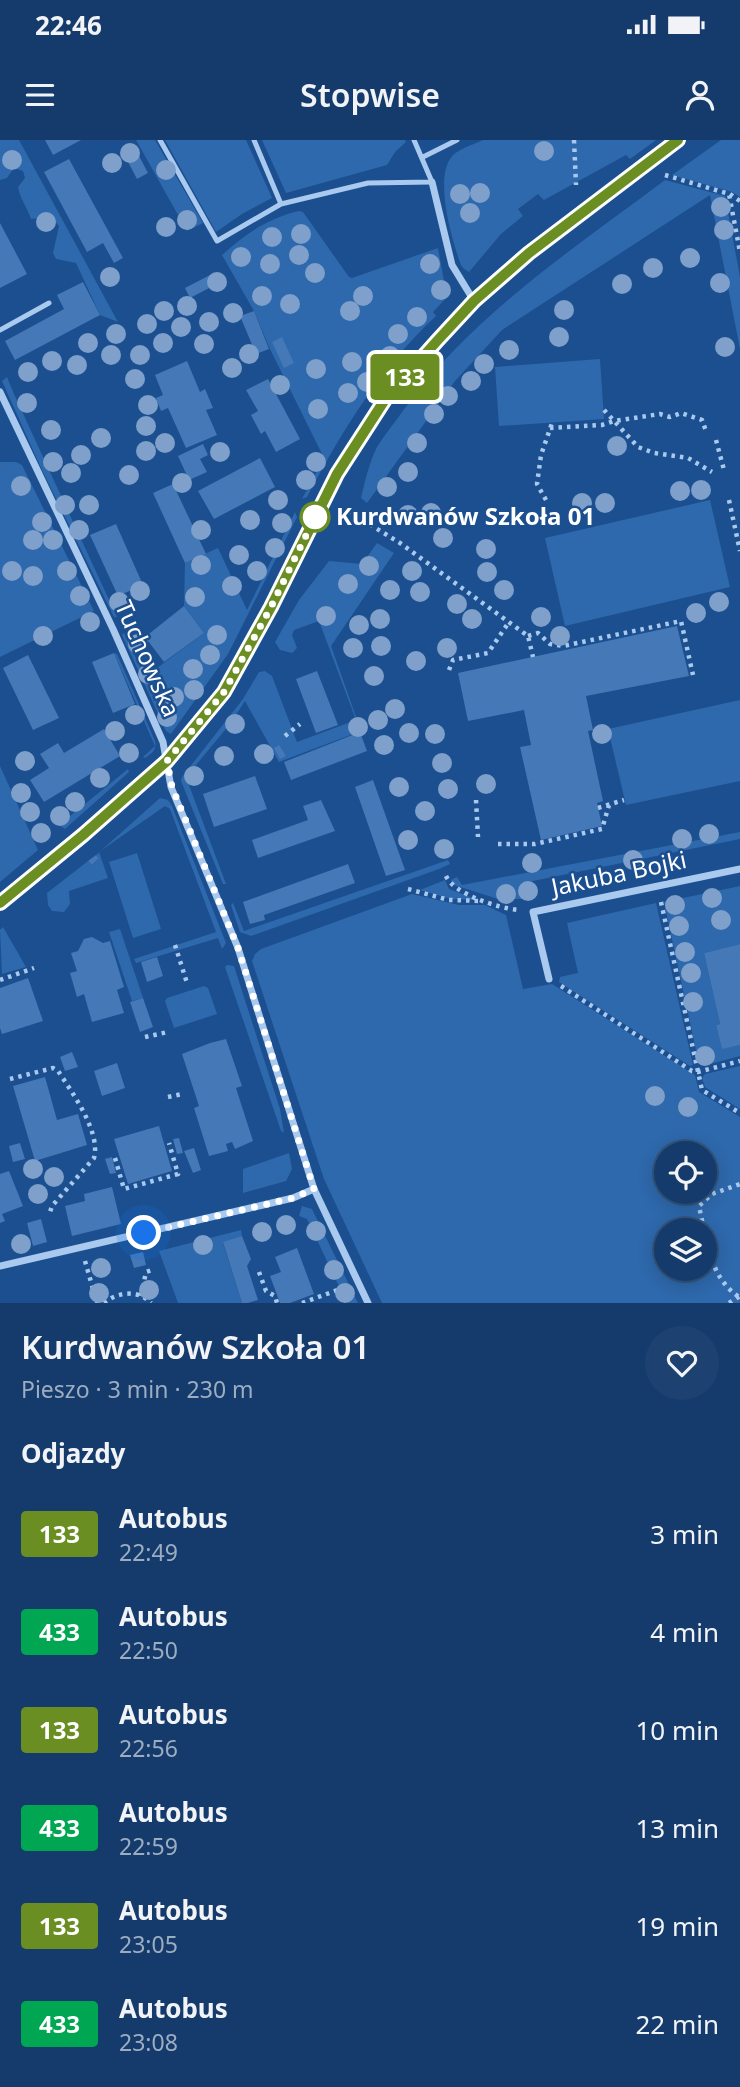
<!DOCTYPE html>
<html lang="pl">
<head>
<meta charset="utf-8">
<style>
  :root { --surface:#143b6b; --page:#1d4271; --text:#f1f3f6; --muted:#9dadc1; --line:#33557e }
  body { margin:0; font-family:"Noto Sans",sans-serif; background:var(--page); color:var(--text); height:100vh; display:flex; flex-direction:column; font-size:26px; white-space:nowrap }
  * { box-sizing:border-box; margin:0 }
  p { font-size:23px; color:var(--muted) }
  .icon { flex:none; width:38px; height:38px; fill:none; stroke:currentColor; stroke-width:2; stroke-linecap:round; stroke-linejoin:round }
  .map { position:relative; height:1163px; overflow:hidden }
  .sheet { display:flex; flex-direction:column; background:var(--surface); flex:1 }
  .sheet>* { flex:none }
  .badge { padding:0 14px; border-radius:5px; font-size:24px; line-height:46px }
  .buttons { position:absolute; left:654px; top:1001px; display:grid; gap:14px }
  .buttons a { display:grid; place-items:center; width:63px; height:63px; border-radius:50%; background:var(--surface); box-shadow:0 4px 18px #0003,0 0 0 2px var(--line); font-size:35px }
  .you { position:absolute; width:35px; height:35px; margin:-18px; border:5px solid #fff; border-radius:50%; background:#1a73e8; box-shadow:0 0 0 10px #1a73e833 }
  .map>.badge { position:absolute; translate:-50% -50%; box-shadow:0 0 0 4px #fff }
  h2 { padding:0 21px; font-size:26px; line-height:63px }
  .round { display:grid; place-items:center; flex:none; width:74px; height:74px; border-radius:37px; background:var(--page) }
  .summary { display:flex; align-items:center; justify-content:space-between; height:119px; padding:0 21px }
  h1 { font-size:33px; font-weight:600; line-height:52px }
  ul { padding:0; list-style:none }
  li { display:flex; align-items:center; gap:21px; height:98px; padding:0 21px }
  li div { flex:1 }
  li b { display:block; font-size:26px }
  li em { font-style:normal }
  li .badge { min-width:77px; font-weight:700; text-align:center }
  .status { display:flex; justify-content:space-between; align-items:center; height:49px; padding:0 35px; background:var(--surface); direction:ltr }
  .status svg { height:19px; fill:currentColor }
  header { display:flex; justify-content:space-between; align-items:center; height:91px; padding:0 21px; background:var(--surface); font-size:32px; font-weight:600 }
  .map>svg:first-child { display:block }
  .green { fill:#2e69ad; fill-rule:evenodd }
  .building { fill:#4478b7 }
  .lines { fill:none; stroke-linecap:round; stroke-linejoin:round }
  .path { stroke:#a9c9ee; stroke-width:4.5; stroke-dasharray:3.5 5; stroke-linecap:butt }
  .service { stroke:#a9c9ee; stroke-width:5 }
  .minor { stroke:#a9c9ee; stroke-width:7 }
  .tertiary { stroke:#a9c9ee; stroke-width:12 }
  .tree { fill:#7ea0ca }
  .line-casing { stroke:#fff; stroke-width:16 }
  .line { stroke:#6b8e23; stroke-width:10 }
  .walk { stroke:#fff; stroke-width:7; stroke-dasharray:0 12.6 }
  .stop-dot { fill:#fff; stroke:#6b8e23; stroke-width:3.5 }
  .labels { text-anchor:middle; stroke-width:5; stroke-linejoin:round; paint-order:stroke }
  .stop-label { font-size:24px; font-weight:bold; fill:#fff; stroke:#1b4f8f; text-anchor:start }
  .street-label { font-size:24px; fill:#fff; stroke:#1b4f8f }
</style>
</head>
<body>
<div class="status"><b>22:46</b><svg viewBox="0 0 49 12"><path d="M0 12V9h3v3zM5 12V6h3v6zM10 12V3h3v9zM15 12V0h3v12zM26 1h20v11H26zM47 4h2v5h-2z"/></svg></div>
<header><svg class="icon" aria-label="menu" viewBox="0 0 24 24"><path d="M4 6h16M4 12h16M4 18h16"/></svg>Stopwise<svg class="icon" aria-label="person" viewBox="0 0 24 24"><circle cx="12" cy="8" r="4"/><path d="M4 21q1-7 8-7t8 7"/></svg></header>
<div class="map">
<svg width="740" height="1163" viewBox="0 0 740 1163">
  <rect width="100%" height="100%" fill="#1b4f8f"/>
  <path class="green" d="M0,0h19l99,182 -18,-7 -24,-52 -20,-4 -3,-6 6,-27 -8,-9 -20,2c-4,-12 -11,-20 -13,-32l7,-9 -2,-7 -9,-3 -7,10 -7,2z
    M136,0h19l48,83 -16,8z
    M165,0h81l26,58 -30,16 -26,18z
    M262,0h143l1,2 -11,10 -8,13 -101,28z
    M483,0h173l-26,19 -4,-4 -82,45 -6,-6 -20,15 5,7 -22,18 -32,38 -5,-3 -3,-4c-9,-24 -26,-83 -11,-106 6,-10 23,-14 33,-19z
    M721,0h19v57l-8,-5 -60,-17z
    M665,40l60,16 15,81v72l-30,-154 -208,135 -47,51 -88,122 -6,-5c4,-17 8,-35 16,-51 8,-13 19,-26 28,-39 69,-94 168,-159 260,-228z
    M299,71l4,1 46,65 3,1 86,-30 9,49 -14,15 3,4c-55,51 -94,115 -129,181l-5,2 22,-41 -54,-109 -16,-38 -32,-56c23,-21 46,-37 77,-44z
    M600,219l4,60 -105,7 -4,-59z
    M7,237l7,17 103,223h-3l-73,-149 -39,-87z
    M0,322h16l6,3 72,146 -94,46z
    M710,360l20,87 -165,39 -20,-88z
    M295,372l2,5 -69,137 -57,80 -5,-3 -44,-96 2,-2 21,44 59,-44 -20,-27 1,-43 33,-15 29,62z
    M377,403l17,10 -63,93 30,85 -82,31 -34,-61 -15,23 -44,53 40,107h-3l-42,-103 1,-4 61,-78 16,-27 6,-1 7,5 25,66 59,-22 -37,-99 -25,9 -2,5 5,13 -5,5 -12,-3 -5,-8 24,-42 30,-39 33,3z
    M114,513l3,1 38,87c2,9 -3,12 -10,17l-2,-1 12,-11z
    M740,560v81l-114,24 -18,-76z
    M0,626l38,84 -38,32z
    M128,629l1,3 -64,57 -6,-4z
    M160,658l8,2 4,6 54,137 -4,6 -4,-11 -82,25 -2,-4 82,-27 -46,-123 -5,-3 -66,46 9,26 -39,13 1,13 -6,8 -12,-1 -4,-6 -1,-12 41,-32 4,4 7,-7 -3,-3z
    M740,692v7l-212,43 4,17h-34l-44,-14 -3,-5 6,-3 5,8z
    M137,713l24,76 -28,9 -24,-76z
    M448,720l2,4 -11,5 -188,67 -11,-4 -9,-27 2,-2 11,28z
    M445,740l4,9 29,11 -27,-1 -31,-9z
    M740,746v58l-36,9 16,71 -4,1 6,23 18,-3v11l-37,10 -4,-2 -35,-162z
    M412,754l47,11h26l21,10 17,74 29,-5 143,91 4,17 41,25v186h-358l-58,-124 -72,-218 3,-7 6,-5zM667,1013h38v39h-38zM667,1090h38v39h-38z
    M656,763l37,162 -3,1 -131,-84 1,-5 18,-4 -11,-50z
    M3,787l23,40 -24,7 -2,-44z
    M120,789l23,69 -11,3 -23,-69z
    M227,825l7,1 46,143 4,24 -3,-2 -56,-164z
    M204,846l4,2 9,26 -43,14 -9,-27 2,-3z
    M740,926v43l-35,-22 -3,-9 3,-4z
    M289,1013l3,16 -6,12 -43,12v-24z
    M302,1066l10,3 46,94h-11l-40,-84 -8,-3z
    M241,1090l1,6 -19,7 19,60h-64l-19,-52z"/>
  <path class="building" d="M45,0h36l-28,15z
    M137,12l11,21 -11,6 -11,-21z
    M69,19l54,99 -9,5 -11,-20 -16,9 -43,-80z
    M0,83l27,51 -27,14z
    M210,135l5,10 -25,13 -5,-10z
    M83,142l17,33 -85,45 -10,-19 59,-32 -7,-14z
    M254,171l15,38 -13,5 -16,-38z
    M282,197l12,26 -10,5 -12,-26z
    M187,221l13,31 5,-3 8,19 -7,2 11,25 -31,13 -18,-40 -7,3 -5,-13 7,-3 -8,-20z
    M268,239l32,60 -24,13 -11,-21 -4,3 -10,-19 7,-4 -12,-21z
    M203,304l5,11 -8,4 7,13 -18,8 -11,-24z
    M260,318l15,29 -61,32 -16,-28z
    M173,344l33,70 -21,9 -32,-70z
    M116,384l27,61 -25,11 -28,-61z
    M184,466l20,27 -40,29 -19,-25z
    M677,486l12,50 -103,20 7,34 -5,1 15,70 -6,2 5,23 -61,14 -21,-93 11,-2 -7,-35 -56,11 -10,-48z
    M114,513l21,51 -22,9 -21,-51z
    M28,515l31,63 -26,12 -30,-62z
    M317,531l21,54 -22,8 -20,-54z
    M104,589l16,27 -76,46 -14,-22 19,-12 -9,-14 18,-11 6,10z
    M360,592l7,19 -76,29 -7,-18z
    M279,605l7,11 -6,3 -6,-11z
    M255,636l12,33 -53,18 -11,-33z
    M373,640l32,90 -19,6 -31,-89z
    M321,660l14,31 -77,27 -6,-18 56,-20 -5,-14z
    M96,715l3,3 -7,7 -4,-4z
    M348,724l7,19 -91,32 1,5 -15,4 -7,-22z
    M92,797l11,6 7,-2 14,46 -7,3 7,23 -32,9 -8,-28 -7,3 -7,-24 7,-2 -6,-18 7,-2 6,-12z
    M740,804v101l-18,4 -6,-24 4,-1 -16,-71z
    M157,817l6,19 -16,6 -6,-20z
    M28,838l15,43 -41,13 -2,-6v-40z
    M143,858l10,29 -13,5 -10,-30z
    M226,899l16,47 -6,2 17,53 -18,8 -3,-7 -6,2 2,7 -19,5 -15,-48 5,-2 -17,-52 28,-11z
    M72,912l6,15 -13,4 -5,-14z
    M117,923l8,25 -23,8 -8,-25z
    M45,937l12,43 21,-6 9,31 -52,16 -22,-75z
    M159,986l13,45 -44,13 -14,-45z
    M179,998l4,15 -6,1 -4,-15z
    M20,1003l5,16 -12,3 -4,-16z
    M194,1008l7,22 -8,3 -9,-22z
    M112,1017l4,16 -6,1 -5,-15z
    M9,1031l14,35 -21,8 3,7 -5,2v-49z
    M112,1047l9,37 -49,12 -7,-30 20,-5 -1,-7z
    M41,1079l6,23 -14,4 -6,-23z
    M242,1096l9,23 -4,7 11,34 -10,3h-6l-19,-61z
    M297,1108l17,46 -24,9h-10l-10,-27 11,-4 -6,-15z
    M143,1112l3,13 -12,3 -4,-13z"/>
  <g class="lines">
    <path class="path" d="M574,0l2,45
      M665,35l64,19 11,58
      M730,54l10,7
      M604,270l34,37 16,6 34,5 24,14
      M550,288l52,-3 12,-4 46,-7 10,3 11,-4 21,7 4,11
      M716,300l8,30
      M546,360l-9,-16 4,-29 11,-32
      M729,360l11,51
      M348,371l52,32 128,93 5,21
      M528,496l10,-3 12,11 13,2 118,-25 12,54
      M449,530l4,-10 35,-7 21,-31
      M285,596l15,-12
      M476,660l2,37
      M598,668l26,-8
      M498,704h37l67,-15 7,-24
      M446,736c8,18 52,32 72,34
      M408,749l41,11 33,1
      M661,762l41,188 38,23
      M175,805l12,38
      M0,840l34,-12
      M561,846l131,85 6,1 42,-11
      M145,897l23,-5
      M10,939l43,-11 5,3c14,21 43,61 36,87l-42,48 -2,6
      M168,957l14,-3
      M115,1018l9,31 54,-15 -9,-31
      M704,1090l-5,-24 13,-12 28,-10
      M705,1095c6,25 12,47 34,62
      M85,1121l12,42
      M259,1132l7,19 9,5 2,7
      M141,1156l5,-24 9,-3
      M104,1163c13,-11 34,-14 47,0
      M302,1163l41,-15
      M729,1163l11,-7"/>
    <path class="service" d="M160,0l57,101 64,-37 87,-21 64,-1 -18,-42
      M254,0l27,64
      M423,17l34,-17
      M0,190l49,-27"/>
    <path class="minor" d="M432,42l20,83 22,36
      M0,252l113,237 50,113 8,45 67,161 76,241 54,114
      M549,839l-16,-67 207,-43
      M0,1126l293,-68 21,-9"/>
    <path class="tertiary" d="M0,763l83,-68 84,-74 57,-69 47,-85 66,-133 49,-76 68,-77 20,-20 55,-48 149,-113"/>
  </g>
  <g class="tree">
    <circle cx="544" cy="11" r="10"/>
    <circle cx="130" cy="13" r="10"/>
    <circle cx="12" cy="20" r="10"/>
    <circle cx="112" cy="23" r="10"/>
    <circle cx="166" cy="30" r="10"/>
    <circle cx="480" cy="53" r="10"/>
    <circle cx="460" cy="54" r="10"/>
    <circle cx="721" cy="67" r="10"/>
    <circle cx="470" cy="73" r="10"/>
    <circle cx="187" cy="80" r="10"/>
    <circle cx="46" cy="82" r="10"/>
    <circle cx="166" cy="87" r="10"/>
    <circle cx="724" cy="90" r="10"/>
    <circle cx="301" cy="94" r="10"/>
    <circle cx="272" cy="97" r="10"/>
    <circle cx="299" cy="115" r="10"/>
    <circle cx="241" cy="117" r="10"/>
    <circle cx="690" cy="118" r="10"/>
    <circle cx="270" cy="124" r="10"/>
    <circle cx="430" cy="124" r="10"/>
    <circle cx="653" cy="128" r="10"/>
    <circle cx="315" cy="133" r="10"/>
    <circle cx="110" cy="137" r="10"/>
    <circle cx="217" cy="142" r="10"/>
    <circle cx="720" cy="143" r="10"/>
    <circle cx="622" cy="144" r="10"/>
    <circle cx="441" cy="150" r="10"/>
    <circle cx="262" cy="156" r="10"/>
    <circle cx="363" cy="156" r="10"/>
    <circle cx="290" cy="164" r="10"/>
    <circle cx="187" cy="166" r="10"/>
    <circle cx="564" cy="170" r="10"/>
    <circle cx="164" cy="171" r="10"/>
    <circle cx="350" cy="171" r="10"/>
    <circle cx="233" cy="173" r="10"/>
    <circle cx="417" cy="177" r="10"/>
    <circle cx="209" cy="182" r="10"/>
    <circle cx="147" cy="184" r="10"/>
    <circle cx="181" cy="187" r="10"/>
    <circle cx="116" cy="194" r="10"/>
    <circle cx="398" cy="194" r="10"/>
    <circle cx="559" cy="197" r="10"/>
    <circle cx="88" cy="203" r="10"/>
    <circle cx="163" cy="203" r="10"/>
    <circle cx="204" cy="204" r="10"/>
    <circle cx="725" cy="207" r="10"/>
    <circle cx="509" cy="210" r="10"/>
    <circle cx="249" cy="214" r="10"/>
    <circle cx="111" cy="215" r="10"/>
    <circle cx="140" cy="215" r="10"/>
    <circle cx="390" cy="216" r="10"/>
    <circle cx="52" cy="221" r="10"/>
    <circle cx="352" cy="222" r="10"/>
    <circle cx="484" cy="224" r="10"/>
    <circle cx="77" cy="225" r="10"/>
    <circle cx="232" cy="228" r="10"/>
    <circle cx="316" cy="229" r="10"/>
    <circle cx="28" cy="232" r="10"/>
    <circle cx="135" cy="239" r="10"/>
    <circle cx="471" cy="241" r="10"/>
    <circle cx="367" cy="242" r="10"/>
    <circle cx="280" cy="245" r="10"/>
    <circle cx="348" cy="253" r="10"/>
    <circle cx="448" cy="256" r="10"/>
    <circle cx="27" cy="263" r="10"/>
    <circle cx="148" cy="265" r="10"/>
    <circle cx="318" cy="269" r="10"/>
    <circle cx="434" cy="274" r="10"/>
    <circle cx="146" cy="286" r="10"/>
    <circle cx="51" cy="290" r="10"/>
    <circle cx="101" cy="298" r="10"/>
    <circle cx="165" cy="303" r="10"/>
    <circle cx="417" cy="303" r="10"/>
    <circle cx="617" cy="306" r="10"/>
    <circle cx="146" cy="311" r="10"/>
    <circle cx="220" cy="312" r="10"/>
    <circle cx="81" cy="315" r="10"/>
    <circle cx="53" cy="322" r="10"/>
    <circle cx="316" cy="322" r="10"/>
    <circle cx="408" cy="332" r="10"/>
    <circle cx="71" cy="333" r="10"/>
    <circle cx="129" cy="335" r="10"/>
    <circle cx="306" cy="340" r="10"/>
    <circle cx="182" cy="343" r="10"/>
    <circle cx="21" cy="346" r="10"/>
    <circle cx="387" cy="347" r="10"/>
    <circle cx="701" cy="350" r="10"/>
    <circle cx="680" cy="351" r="10"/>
    <circle cx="278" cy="360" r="10"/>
    <circle cx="582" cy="363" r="10"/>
    <circle cx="605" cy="363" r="10"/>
    <circle cx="65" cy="365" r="10"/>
    <circle cx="89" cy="365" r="10"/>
    <circle cx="431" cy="373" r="10"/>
    <circle cx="408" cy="375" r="10"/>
    <circle cx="250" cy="380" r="10"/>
    <circle cx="42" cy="382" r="10"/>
    <circle cx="282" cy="383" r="10"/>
    <circle cx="79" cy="390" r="10"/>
    <circle cx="201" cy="390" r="10"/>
    <circle cx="443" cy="398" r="10"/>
    <circle cx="33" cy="400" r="10"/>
    <circle cx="53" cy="400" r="10"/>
    <circle cx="275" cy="408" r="10"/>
    <circle cx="486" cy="409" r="10"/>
    <circle cx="239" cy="415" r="10"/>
    <circle cx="201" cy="425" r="10"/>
    <circle cx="369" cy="426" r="10"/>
    <circle cx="12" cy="431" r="10"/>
    <circle cx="67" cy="431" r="10"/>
    <circle cx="257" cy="431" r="10"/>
    <circle cx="412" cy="431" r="10"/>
    <circle cx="487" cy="432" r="10"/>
    <circle cx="33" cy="436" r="10"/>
    <circle cx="348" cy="444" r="10"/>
    <circle cx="232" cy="446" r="10"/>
    <circle cx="390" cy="450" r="10"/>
    <circle cx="504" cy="450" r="10"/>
    <circle cx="140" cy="451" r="10"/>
    <circle cx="420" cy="452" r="10"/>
    <circle cx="80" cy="456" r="10"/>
    <circle cx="195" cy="457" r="10"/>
    <circle cx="119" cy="462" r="10"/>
    <circle cx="719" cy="462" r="10"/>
    <circle cx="457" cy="464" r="10"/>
    <circle cx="696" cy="473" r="10"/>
    <circle cx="326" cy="476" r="10"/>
    <circle cx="541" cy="477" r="10"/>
    <circle cx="380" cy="479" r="10"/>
    <circle cx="472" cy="479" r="10"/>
    <circle cx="90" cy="482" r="10"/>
    <circle cx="359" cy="485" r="10"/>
    <circle cx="217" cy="495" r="10"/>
    <circle cx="43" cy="496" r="10"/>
    <circle cx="560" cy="496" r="10"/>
    <circle cx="138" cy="504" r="10"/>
    <circle cx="381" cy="506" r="10"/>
    <circle cx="353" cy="508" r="10"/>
    <circle cx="447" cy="508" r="10"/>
    <circle cx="210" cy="515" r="10"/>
    <circle cx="416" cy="521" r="10"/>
    <circle cx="193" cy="529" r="10"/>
    <circle cx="148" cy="534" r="10"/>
    <circle cx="374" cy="536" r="10"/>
    <circle cx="194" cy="550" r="10"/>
    <circle cx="174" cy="557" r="10"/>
    <circle cx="395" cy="569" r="10"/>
    <circle cx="135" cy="575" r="10"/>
    <circle cx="167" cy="577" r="10"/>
    <circle cx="378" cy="580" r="10"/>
    <circle cx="235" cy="584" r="10"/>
    <circle cx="358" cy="587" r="10"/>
    <circle cx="115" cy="591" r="10"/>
    <circle cx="409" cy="593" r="10"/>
    <circle cx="435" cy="594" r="10"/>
    <circle cx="602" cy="594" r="10"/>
    <circle cx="384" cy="605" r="10"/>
    <circle cx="129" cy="613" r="10"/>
    <circle cx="264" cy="614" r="10"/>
    <circle cx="224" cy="616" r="10"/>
    <circle cx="25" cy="621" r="10"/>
    <circle cx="442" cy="623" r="10"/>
    <circle cx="194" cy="636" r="10"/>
    <circle cx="100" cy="638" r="10"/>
    <circle cx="486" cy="644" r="10"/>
    <circle cx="399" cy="647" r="10"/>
    <circle cx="448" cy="649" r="10"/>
    <circle cx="21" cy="653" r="10"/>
    <circle cx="75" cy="662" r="10"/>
    <circle cx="425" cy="671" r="10"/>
    <circle cx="30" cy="672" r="10"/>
    <circle cx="60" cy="676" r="10"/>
    <circle cx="41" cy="693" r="10"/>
    <circle cx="709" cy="694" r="10"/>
    <circle cx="682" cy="699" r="10"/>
    <circle cx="408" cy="700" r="10"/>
    <circle cx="444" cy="709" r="10"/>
    <circle cx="633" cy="720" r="10"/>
    <circle cx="532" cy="723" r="10"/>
    <circle cx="528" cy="751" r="10"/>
    <circle cx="506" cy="754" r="10"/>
    <circle cx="712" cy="758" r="10"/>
    <circle cx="675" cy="765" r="10"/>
    <circle cx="721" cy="780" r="10"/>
    <circle cx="679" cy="786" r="10"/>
    <circle cx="685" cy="812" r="10"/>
    <circle cx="691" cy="833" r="10"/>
    <circle cx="693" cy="862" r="10"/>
    <circle cx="705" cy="916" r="10"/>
    <circle cx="655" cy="956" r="10"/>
    <circle cx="688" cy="967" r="10"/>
    <circle cx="33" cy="1029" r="10"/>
    <circle cx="54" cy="1037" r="10"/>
    <circle cx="38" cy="1054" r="10"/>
    <circle cx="286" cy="1085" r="10"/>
    <circle cx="316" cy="1091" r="10"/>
    <circle cx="262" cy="1092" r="10"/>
    <circle cx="21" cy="1104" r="10"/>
    <circle cx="203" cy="1105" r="10"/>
    <circle cx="101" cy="1128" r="10"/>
    <circle cx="334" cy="1130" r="10"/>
    <circle cx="149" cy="1150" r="10"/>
    <circle cx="99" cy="1153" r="10"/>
    <circle cx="345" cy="1153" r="10"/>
  </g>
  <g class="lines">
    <g class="line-casing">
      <path id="line" d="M0,763l83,-68 84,-74 57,-69 47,-85 66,-133 49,-76 51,-57 37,-40 55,-48 149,-113"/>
    </g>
    <use href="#line" class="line"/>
    <path class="walk" d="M144,1093l149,-35 21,-9 -76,-241 -66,-161 -5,-26 57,-69 47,-85 44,-90"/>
  </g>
  <circle class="stop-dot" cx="315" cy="377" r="14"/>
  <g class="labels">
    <g class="stop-label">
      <text x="336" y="385">Kurdwanów Szkoła 01</text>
    </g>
    <g class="street-label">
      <text transform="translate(147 519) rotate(66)" y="8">Tuchowska</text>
      <text transform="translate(619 734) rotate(-12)" y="8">Jakuba Bojki</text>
    </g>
  </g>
</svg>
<div class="buttons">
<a><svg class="icon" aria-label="locate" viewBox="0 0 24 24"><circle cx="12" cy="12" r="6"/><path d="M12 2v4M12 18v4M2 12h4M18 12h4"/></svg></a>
<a><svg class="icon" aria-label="layers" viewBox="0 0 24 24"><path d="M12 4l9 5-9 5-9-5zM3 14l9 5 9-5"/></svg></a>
</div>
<div class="you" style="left:144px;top:1093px"></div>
<b class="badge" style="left:405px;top:237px;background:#6b8e23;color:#fff">133</b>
</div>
<section class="sheet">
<div class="summary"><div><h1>Kurdwanów Szkoła 01</h1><p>Pieszo · 3 min · 230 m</p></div><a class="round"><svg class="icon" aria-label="heart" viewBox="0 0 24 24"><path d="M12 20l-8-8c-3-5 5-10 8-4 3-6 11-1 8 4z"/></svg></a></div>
<h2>Odjazdy</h2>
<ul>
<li><span class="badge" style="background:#6b8e23;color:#fff">133</span><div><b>Autobus</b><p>22:49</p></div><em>3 min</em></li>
<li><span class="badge" style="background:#00a651;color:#fff">433</span><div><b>Autobus</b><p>22:50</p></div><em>4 min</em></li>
<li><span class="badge" style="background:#6b8e23;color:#fff">133</span><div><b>Autobus</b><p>22:56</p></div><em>10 min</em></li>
<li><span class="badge" style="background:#00a651;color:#fff">433</span><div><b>Autobus</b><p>22:59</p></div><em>13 min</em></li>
<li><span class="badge" style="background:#6b8e23;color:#fff">133</span><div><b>Autobus</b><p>23:05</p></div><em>19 min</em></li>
<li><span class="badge" style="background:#00a651;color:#fff">433</span><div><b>Autobus</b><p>23:08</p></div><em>22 min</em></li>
</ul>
</section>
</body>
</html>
